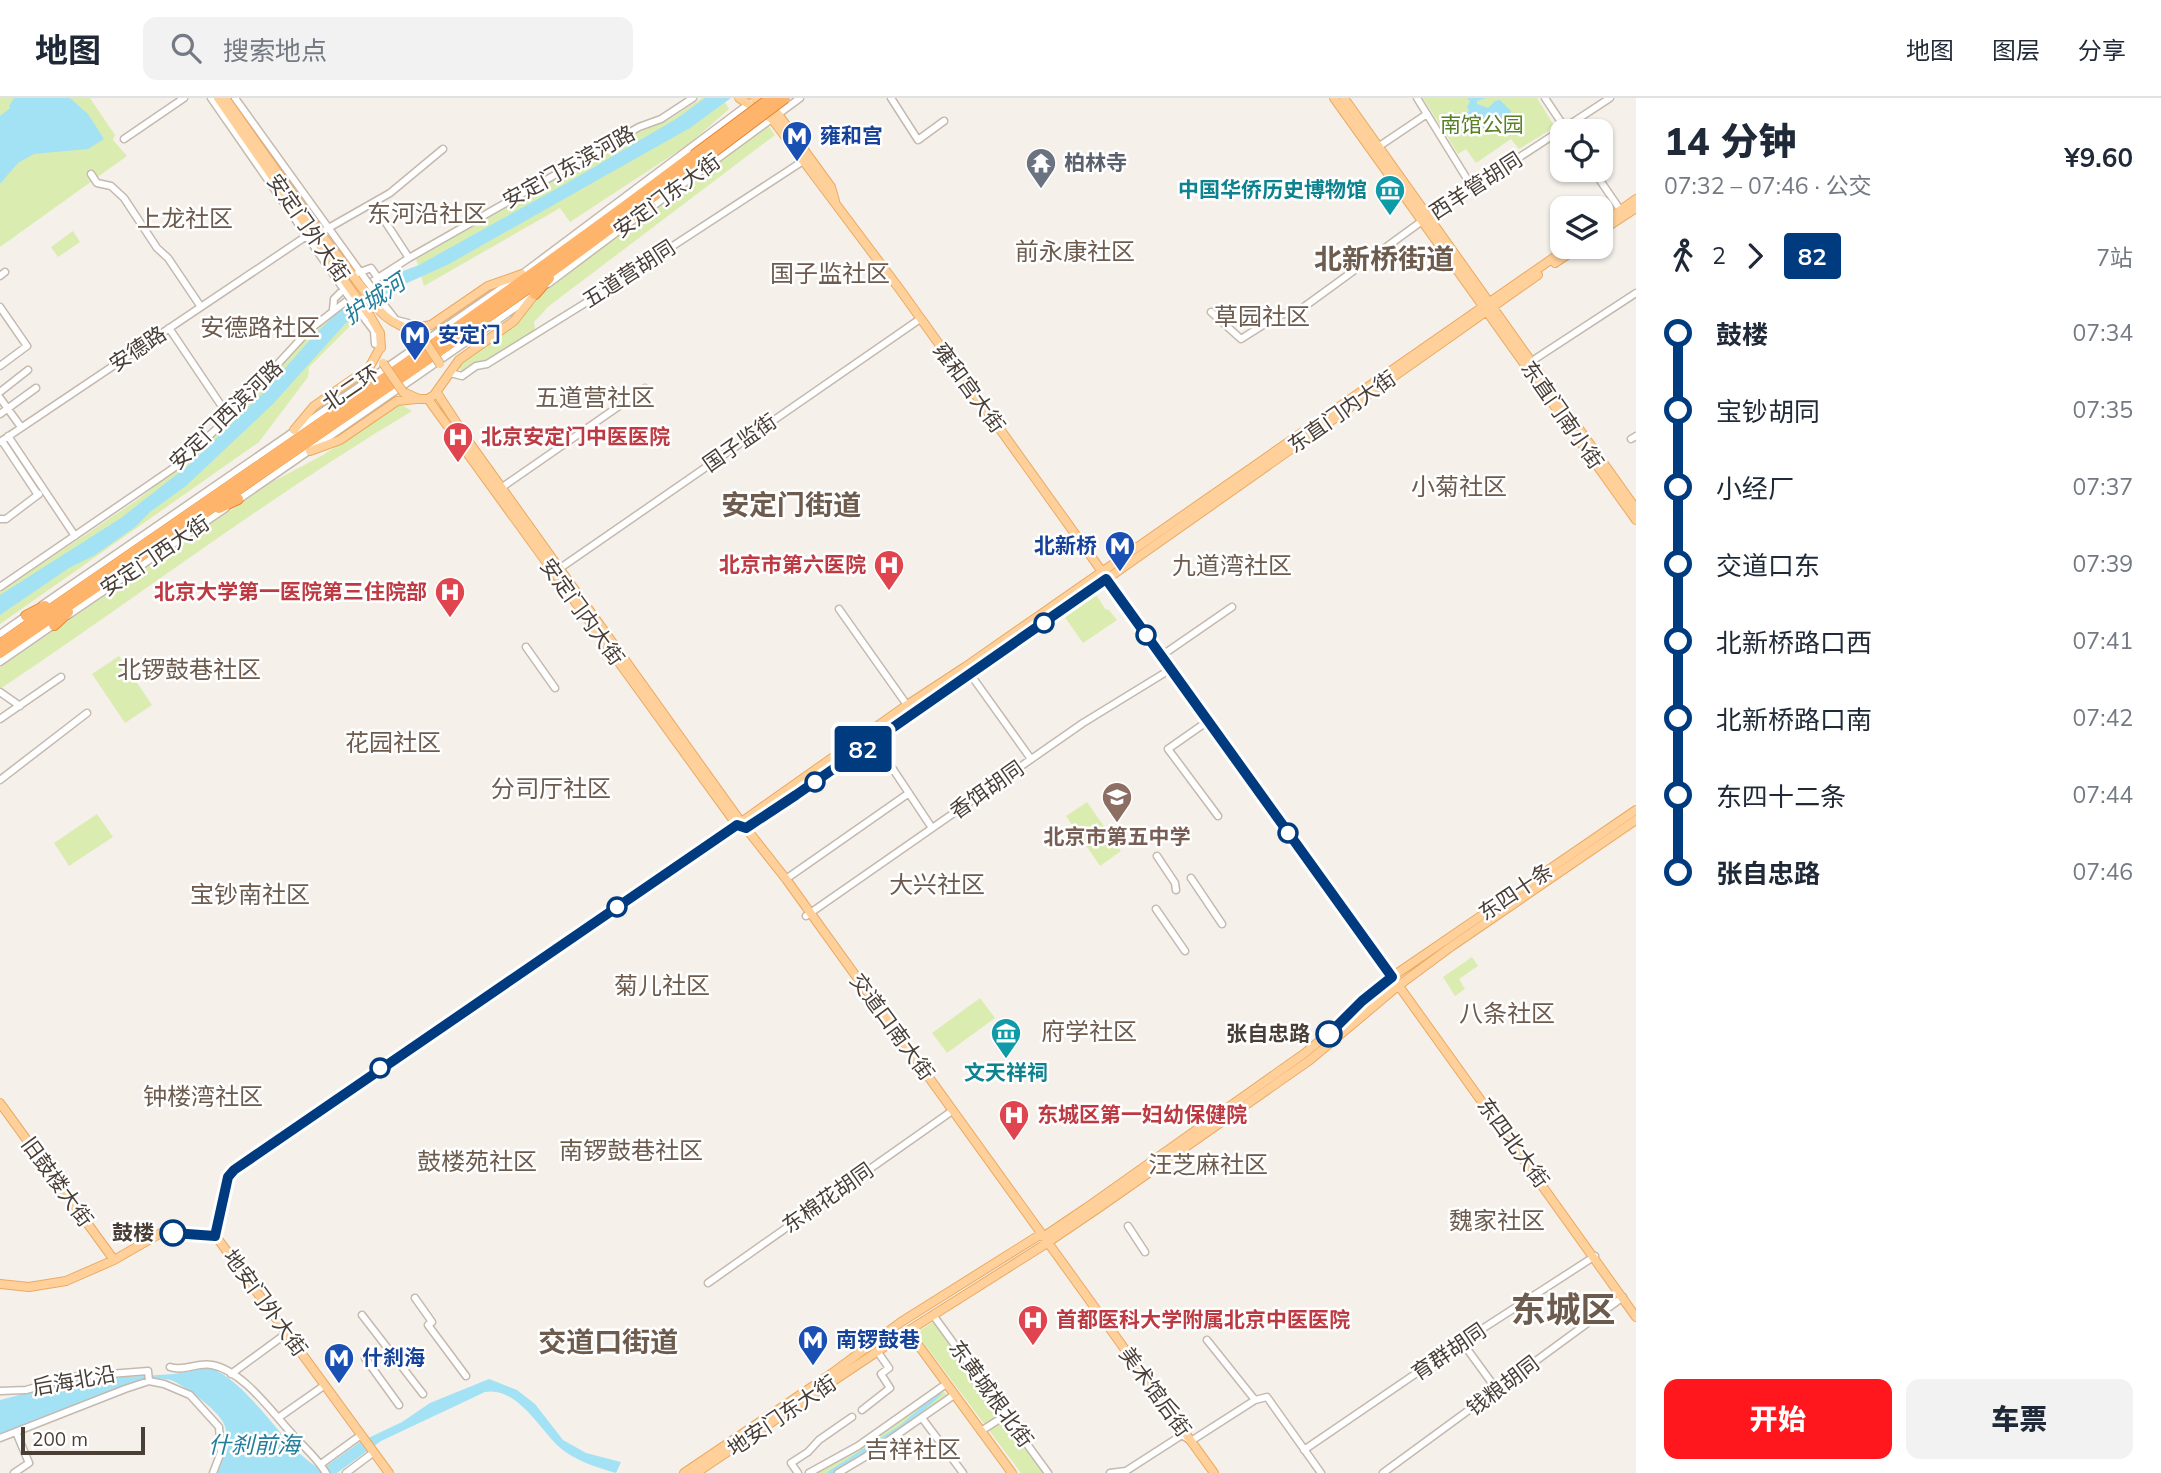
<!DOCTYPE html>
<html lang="zh">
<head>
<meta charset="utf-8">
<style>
  :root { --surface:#fff; --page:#f2f2f3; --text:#1f2937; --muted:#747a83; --line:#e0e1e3; --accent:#ff171d }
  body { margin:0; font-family:Mulish,"Noto Sans SC",sans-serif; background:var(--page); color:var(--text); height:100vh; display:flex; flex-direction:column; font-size:26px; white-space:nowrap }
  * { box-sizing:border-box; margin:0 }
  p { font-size:23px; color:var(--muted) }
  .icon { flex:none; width:38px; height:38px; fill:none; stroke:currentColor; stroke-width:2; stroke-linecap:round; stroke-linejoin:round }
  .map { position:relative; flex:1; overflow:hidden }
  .panel { display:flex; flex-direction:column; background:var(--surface); width:525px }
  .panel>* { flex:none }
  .badge { padding:0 14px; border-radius:5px; font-size:24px; line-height:46px }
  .controls { position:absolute; left:1550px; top:21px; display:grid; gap:14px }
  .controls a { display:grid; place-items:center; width:63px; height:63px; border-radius:14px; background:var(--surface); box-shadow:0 2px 5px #0004; font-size:35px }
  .scale { position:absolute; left:21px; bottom:18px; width:124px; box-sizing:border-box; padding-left:7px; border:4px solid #4a3f37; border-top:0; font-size:19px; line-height:24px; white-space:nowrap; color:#4a3f37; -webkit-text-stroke:5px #fff; paint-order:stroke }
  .map>.badge { position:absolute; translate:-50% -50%; box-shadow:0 0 0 4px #fff }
  .legs { display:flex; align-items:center; gap:10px; height:77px; padding:0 28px; font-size:23px }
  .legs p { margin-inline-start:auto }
  .summary { display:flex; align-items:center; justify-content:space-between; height:119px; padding:0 28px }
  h1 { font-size:38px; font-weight:800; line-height:52px }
  .cta { display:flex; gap:14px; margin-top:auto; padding:14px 28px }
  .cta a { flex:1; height:80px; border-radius:14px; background:var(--accent); color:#fff; font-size:28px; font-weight:800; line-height:80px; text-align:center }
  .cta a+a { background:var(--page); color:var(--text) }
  ul { padding:0 28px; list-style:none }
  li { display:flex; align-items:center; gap:24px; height:77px; font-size:26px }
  li i { display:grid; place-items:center; width:10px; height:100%; margin:0 9px; background:currentColor }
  li i::after { content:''; width:18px; height:18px; margin:-9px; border:5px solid; border-radius:50%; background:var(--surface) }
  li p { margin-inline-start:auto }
  li:first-child i { background:linear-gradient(#0000 50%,currentColor 0) }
  li:last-child i { background:linear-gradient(currentColor 50%,#0000 0) }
  header { display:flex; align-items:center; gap:42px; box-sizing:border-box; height:98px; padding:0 35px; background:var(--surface); border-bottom:2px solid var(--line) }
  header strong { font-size:33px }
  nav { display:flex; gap:38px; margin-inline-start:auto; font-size:24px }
  .search { width:490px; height:63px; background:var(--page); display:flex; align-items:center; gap:18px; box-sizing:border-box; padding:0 24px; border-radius:14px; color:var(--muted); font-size:26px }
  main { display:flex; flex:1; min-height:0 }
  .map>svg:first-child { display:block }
  .green { fill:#dbecb0 }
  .water { fill:#a3e2f5 }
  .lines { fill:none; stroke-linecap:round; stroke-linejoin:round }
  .canal { stroke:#a3e2f5; stroke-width:4.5 }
  .minor-casing { stroke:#c5b9ae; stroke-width:9 }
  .major-casing { stroke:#ebaa62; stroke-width:10 }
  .highway-casing { stroke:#e68533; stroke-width:12 }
  .minor { stroke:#fff; stroke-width:6 }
  .major { stroke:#ffd099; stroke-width:8 }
  .highway { stroke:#ffb46b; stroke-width:10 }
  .minor-bridge-casing { stroke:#c5b9ae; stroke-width:9; stroke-linecap:butt }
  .major-bridge-casing { stroke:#ebaa62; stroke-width:10; stroke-linecap:butt }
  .highway-bridge-casing { stroke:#e68533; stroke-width:12; stroke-linecap:butt }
  .minor-bridge { stroke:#fff; stroke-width:6 }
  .major-bridge { stroke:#ffd099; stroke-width:8 }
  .highway-bridge { stroke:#ffb46b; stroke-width:10 }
  .line-1-casing { stroke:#fff; stroke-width:16 }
  .line-1 { stroke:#003b80; stroke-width:10 }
  .stop-1-dot { fill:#fff; stroke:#003b80; stroke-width:3.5 }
  .labels { text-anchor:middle; stroke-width:5; stroke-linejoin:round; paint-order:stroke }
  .park-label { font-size:21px; fill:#588026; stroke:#fff }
  .transit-label { font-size:21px; font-weight:bold; fill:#164399; stroke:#fff; text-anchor:start }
  .worship-label { font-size:21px; font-weight:bold; fill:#5b616d; stroke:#fff; text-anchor:start }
  .street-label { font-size:21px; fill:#4a3f37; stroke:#fff }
  .culture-label { font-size:21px; font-weight:bold; fill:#0d838f; stroke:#fff; text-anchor:end }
  .health-label { font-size:21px; font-weight:bold; fill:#be3a42; stroke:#fff; text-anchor:start }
  .education-label { font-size:21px; font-weight:bold; fill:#785e54; stroke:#fff }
  .stop-label { font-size:21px; font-weight:bold; fill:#4a3f37; stroke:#fff; text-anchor:end }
  .water-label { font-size:23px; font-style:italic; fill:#247d9b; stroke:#fff }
  .quarter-label { font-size:24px; fill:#6d5b4e; stroke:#fff }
  .district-label { font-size:28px; font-weight:bold; fill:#6d5b4e; stroke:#fff }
  .town-label { font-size:35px; font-weight:bold; fill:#6d5b4e; stroke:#fff }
</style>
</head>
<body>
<header>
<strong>地图</strong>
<div class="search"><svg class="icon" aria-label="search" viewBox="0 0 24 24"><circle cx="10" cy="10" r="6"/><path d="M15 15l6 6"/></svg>搜索地点</div>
<nav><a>地图</a><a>图层</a><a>分享</a></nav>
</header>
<main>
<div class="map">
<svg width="1636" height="1375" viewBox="0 0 1636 1375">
  <rect width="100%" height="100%" fill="#f5f0ea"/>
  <path class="green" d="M0,0h90l25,37 -2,5 14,16 -127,91z
    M702,0h20l7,11 -40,35 -119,78 -10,-14 -136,78 -8,-27 221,-126 33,-14z
    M1423,0h114l18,29 -36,22 -8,-10 -35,24 -10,-14 -8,5z
    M768,27l7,10 -226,171 -15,16 1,9 -48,33 -25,9 -4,-7 2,-4 55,-38 21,-28z
    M73,133l7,11 -22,15 -7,-10z
    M345,206l11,16 -47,47 -1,10 -49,65 -259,182v-32l137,-92 51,-40 124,-129z
    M400,306l12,7c-142,85 -274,186 -412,278v-22l274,-186 49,-26z
    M1096,496l9,15 4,1 8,10 -34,23 -19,-27z
    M119,558l33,49 -27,18 -33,-49z
    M1087,704l34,49 -21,15 -34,-50z
    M97,716l16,23 -44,29 -15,-23z
    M1472,859l6,9 -19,13 6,10 -10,7 -12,-19z
    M980,900l15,20 -48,35 -15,-20z
    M933,1224l2,2 109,149h-23l-105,-140z
    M942,1291l6,8 -112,76h-19l34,-20z"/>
  <path class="water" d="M14,0h56l18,16 16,25 -16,10 -54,5 -16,9 -18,21v-68l10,-8 -1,-2z
    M705,0h26l-41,30 -103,58 -138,78 -55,25 -49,35 -72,80 -87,82 -36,26 -15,15 -40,28 -26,13 -69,47v-20l121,-77 69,-54 71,-69 56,-63 23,-22 50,-34 29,-11 146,-81 111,-65z
    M1467,0h19l-9,3v3l11,4 7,-7 5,-1 11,11 -1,9 -5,4 -13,-3 -5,8c-11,-3 -19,-2 -26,-12l8,-6 -2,-4 3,-6z
    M207,1270c30,4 70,64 92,85 7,6 14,12 22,17l39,-28 42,-20 28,-19 59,-24 28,11 18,14 28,36 23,13 35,9 -5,11c-20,-6 -44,-13 -59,-28 -18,-18 -42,-59 -72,-53l-104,49 -44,32h-120c7,-12 13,-36 7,-49 -5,-13 -38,-37 -51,-43 -8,-3 -15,-2 -23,-2l-150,56v-35l76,-20 98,-6z"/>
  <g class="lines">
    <path class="canal" d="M830,1375l73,-47 36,-32"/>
    <g class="minor-casing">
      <path id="minor" d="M211,0l136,196
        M235,0l131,182
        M891,0l27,42 26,-19
        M1417,0l55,89
        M1545,0l22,33
        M124,41l60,-41
        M1378,49l49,-33
        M1593,72l28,41
        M91,76l6,9 14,3 13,12 33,50 11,10 33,49
        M373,105l36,55
        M649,111l151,-111
        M325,132l65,-37 53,-44
        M358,175l13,-5 7,10
        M0,178l5,-4
        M548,186l89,-67
        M367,187l42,-27 230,-131 22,-8 32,-21
        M385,208l11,14 12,3 1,6
        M0,209l27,39 -27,20
        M333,212l1,-11 10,-10
        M1211,214l30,27 38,-24 18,-3 125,-91 188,-123
        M365,221l9,12 1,13 6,2
        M169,230l60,89
        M1532,263l104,-68
        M450,275l12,3 14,-10 11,-2 100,-62 216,-141
        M0,294l28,-22
        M0,300l21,29
        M0,316l36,-26
        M8,338l67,100
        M1631,341l5,-3
        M2,343l36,54
        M0,344l311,-209
        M501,390l144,-100
        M238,402l293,-203
        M0,421h6l33,-25
        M556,473l364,-252
        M0,489l178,-122 51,-48 80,-87 44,-34
        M42,507l480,-331 228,-171
        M839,511l68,96
        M67,518l159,-108
        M0,536l27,-19
        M526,549l29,41
        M1161,558l71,-49
        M0,564l55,-38
        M968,573l63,88
        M0,594l20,14
        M0,621l61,-42
        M1208,623l-40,28 50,67
        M871,638l61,92
        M0,682l87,-67
        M1157,758l18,27 1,7
        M1191,780l31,46
        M786,781l123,-86
        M1156,811l29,42
        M806,818l277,-193 88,-54
        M1128,1128l17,26
        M708,1185l244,-172
        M415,1200l17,24 -4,3 38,51
        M362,1217l61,79
        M933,1217l115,158
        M1207,1242l48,60
        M1462,1244l35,48
        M365,1260l34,47
        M170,1269c14,5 27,-5 42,-2 32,6 61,49 82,71 11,12 23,22 32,37
        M231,1276l56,-41
        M0,1293l26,-1 45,-13 77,-6 1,10
        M862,1312l28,-22 -9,-14 8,-6 -12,-17
        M278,1320l47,-33
        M922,1320l41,55
        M981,1333l25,-16
        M0,1340l125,-49 24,-8 15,3 26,11 29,32 2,25 -8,21
        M1304,1352l158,-108 133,-86
        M321,1366l40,-29
        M14,1375l15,-10 -13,-31
        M346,1375l28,-21
        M798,1375l-7,-10 17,-11 11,-12 33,-23
        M809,1375l49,-27 88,-62
        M838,1375l27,-16 89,-62
        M1110,1375l16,-2 56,-36 9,6 64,-41 12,-3 54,76
        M1383,1375l240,-176"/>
    </g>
    <g class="major-casing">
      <path id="major" d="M218,0l133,192
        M225,0l95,135 40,52
        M739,0l33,21 129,172 735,1026
        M755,0l23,16 53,73 4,14
        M1334,0l302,422
        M1344,0l292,411
        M1601,126l35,-25
        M1601,133l35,-23
        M1555,165l24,-16
        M379,212c14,16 29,16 44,28
        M370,218l10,17 1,15
        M409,231l22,-4 57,-39 34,-12
        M403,294l16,7h9l6,-4 25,-35 55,-39 21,-27
        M437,295l34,52 270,377 45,57 428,594
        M428,301l311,429
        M294,332l20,-24 55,-38 12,-22
        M310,353l30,-11 57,-39 19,-2
        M746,730l351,-242 441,-311
        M0,1005l114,157
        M215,1137l13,-58 6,-7 503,-345 170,-120 58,-38 604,-420
        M215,1137l174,238
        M0,1186l29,3 37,-6 48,-21 47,-27 54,2
        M908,1233l104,142
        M684,1375l147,-99 70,-52 137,-86 8,-1 40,-27 219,-155 35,-29 22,-23 21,-18 253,-173
        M696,1375l212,-142 136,-86 56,-38 210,-147 88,-74 54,-40 184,-126"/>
    </g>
    <g class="highway-casing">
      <path id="highway" d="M633,118l18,-9
        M535,196l14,-16
        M219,410l19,-9
        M26,518l19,-10
        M54,527l14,-13
        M0,546c233,-161 468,-320 694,-489
        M0,555l417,-286 144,-102 139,-103"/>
    </g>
    <use href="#minor" class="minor"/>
    <use href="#major" class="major"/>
    <use href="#highway" class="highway"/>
    <g class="minor-bridge-casing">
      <path id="minor-bridge" d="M366,182l19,26
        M347,196l18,25"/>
    </g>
    <g class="major-bridge-casing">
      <path id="major-bridge" d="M360,187l19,25
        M351,192l19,26
        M423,240l17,26
        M383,265l20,29"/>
    </g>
    <g class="highway-bridge-casing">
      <path id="highway-bridge" d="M694,57l77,-57
        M700,64l85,-64"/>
    </g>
    <use href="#minor-bridge" class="minor-bridge"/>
    <use href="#major-bridge" class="major-bridge"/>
    <use href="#highway-bridge" class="highway-bridge"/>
  </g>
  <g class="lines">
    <g class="line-1-casing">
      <path id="line-1" d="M173,1135l42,3 13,-59 6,-7 500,-343 3,-2 9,3 50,-33 310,-216 286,398 -30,24 -33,33"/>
    </g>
    <use href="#line-1" class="line-1"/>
  </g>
  <defs>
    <g id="metro-pin" transform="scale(1.575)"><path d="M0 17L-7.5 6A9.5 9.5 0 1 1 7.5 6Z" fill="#1a4fb4" stroke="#fff"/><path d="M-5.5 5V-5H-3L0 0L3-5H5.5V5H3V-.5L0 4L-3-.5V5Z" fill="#fff"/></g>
    <g id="temple-pin" transform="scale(1.575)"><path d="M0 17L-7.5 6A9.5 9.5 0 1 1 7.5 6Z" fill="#6b7280" stroke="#fff"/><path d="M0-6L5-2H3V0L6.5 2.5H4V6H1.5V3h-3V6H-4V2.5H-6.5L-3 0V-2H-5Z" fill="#fff"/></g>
    <g id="museum-pin" transform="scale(1.575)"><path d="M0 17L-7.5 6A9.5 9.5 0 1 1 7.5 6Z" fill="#0f9aa8" stroke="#fff"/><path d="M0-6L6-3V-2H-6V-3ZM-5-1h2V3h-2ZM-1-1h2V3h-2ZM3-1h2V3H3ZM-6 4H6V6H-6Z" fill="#fff"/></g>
    <g id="hospital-pin" transform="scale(1.575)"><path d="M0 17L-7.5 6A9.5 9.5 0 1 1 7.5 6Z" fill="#e0444e" stroke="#fff"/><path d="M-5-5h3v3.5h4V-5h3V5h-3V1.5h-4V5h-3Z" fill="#fff"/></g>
    <g id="school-pin" transform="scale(1.575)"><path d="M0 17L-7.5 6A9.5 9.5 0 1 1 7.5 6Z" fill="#8d6e63" stroke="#fff"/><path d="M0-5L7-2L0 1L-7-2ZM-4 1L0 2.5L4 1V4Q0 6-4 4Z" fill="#fff"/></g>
  </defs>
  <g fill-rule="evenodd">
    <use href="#metro-pin" x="797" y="38"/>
    <use href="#temple-pin" x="1041" y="65"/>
    <use href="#museum-pin" x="1390" y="92"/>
    <use href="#metro-pin" x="415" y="237"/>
    <use href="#hospital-pin" x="458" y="339"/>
    <use href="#metro-pin" x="1120" y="448"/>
    <use href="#hospital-pin" x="889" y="467"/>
    <use href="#hospital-pin" x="450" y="494"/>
    <use href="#school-pin" x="1117" y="699"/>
    <use href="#museum-pin" x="1006" y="935"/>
    <use href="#hospital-pin" x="1014" y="1017"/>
    <use href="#hospital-pin" x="1033" y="1222"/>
    <use href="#metro-pin" x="813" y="1242"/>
    <use href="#metro-pin" x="339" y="1260"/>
  </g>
  <g class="stop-1-dot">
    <circle cx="1044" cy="525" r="9"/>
    <circle cx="1146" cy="537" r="9"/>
    <circle cx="815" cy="684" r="9"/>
    <circle cx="1288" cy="735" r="9"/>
    <circle cx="617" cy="809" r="9"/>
    <circle cx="1329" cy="936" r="12"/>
    <circle cx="380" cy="970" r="9"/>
    <circle cx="173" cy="1135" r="12"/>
  </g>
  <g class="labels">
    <g class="park-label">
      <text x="1482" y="34">南馆公园</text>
    </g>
    <g class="transit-label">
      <text x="820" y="45">雍和宫</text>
      <text x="438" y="244">安定门</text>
      <text x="1097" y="455" text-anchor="end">北新桥</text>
      <text x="836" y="1249">南锣鼓巷</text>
      <text x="362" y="1267">什刹海</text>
    </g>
    <g class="worship-label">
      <text x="1064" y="72">柏林寺</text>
    </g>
    <g class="street-label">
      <text transform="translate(569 69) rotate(-29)" y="7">安定门东滨河路</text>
      <text transform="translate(1476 88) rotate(-33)" y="7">西羊管胡同</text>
      <text transform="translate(667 98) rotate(-36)" y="7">安定门东大街</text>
      <text transform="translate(308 130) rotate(55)" y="7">安定门外大街</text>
      <text transform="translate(629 176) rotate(-33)" y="7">五道营胡同</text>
      <text transform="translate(138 251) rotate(-34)" y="7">安德路</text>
      <text transform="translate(351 290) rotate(-34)" y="7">北二环</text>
      <text transform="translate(969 290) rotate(54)" y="7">雍和宫大街</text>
      <text transform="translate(1342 314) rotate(-35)" y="7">东直门内大街</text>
      <text transform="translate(226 317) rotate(-44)" y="7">安定门西滨河路</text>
      <text transform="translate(1562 317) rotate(55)" y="7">东直门南小街</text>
      <text transform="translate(740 345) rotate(-35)" y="7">国子监街</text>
      <text transform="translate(155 458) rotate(-34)" y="7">安定门西大街</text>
      <text transform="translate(582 514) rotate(54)" y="7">安定门内大街</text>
      <text transform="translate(987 692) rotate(-35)" y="7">香饵胡同</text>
      <text transform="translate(1516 794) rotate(-34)" y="7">东四十条</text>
      <text transform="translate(892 929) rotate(54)" y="7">交道口南大街</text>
      <text transform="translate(1513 1045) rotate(54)" y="7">东四北大街</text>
      <text transform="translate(57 1084) rotate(54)" y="7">旧鼓楼大街</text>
      <text transform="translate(828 1100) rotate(-35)" y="7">东棉花胡同</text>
      <text transform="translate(265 1205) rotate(54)" y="7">地安门外大街</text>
      <text transform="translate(1449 1254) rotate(-34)" y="7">育群胡同</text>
      <text transform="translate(74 1283) rotate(-10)" y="7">后海北沿</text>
      <text transform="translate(1503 1288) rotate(-37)" y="7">钱粮胡同</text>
      <text transform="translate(1155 1294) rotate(54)" y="7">美术馆后街</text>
      <text transform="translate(991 1296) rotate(54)" y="7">东黄城根北街</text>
      <text transform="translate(782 1318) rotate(-34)" y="7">地安门东大街</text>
    </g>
    <g class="culture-label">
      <text x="1367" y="99">中国华侨历史博物馆</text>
      <text x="1006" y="982" text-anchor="middle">文天祥祠</text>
    </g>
    <g class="health-label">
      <text x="481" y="346">北京安定门中医医院</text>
      <text x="866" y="474" text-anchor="end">北京市第六医院</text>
      <text x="427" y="501" text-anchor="end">北京大学第一医院第三住院部</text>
      <text x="1037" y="1024">东城区第一妇幼保健院</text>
      <text x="1056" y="1229">首都医科大学附属北京中医医院</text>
    </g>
    <g class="education-label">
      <text x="1117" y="746">北京市第五中学</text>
    </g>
    <g class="stop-label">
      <text x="1310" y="943">张自忠路</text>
      <text x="154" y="1142">鼓楼</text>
    </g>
    <g class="water-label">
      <text transform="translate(374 201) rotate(-34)" y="8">护城河</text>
      <text x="254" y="1355">什刹前海</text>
    </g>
    <g class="quarter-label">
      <text x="427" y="124">东河沿社区</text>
      <text x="185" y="129">上龙社区</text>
      <text x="1075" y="162">前永康社区</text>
      <text x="830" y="184">国子监社区</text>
      <text x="1262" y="227">草园社区</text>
      <text x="260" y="238">安德路社区</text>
      <text x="595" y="308">五道营社区</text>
      <text x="1459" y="397">小菊社区</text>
      <text x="1232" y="476">九道湾社区</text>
      <text x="189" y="580">北锣鼓巷社区</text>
      <text x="393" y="653">花园社区</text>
      <text x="551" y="699">分司厅社区</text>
      <text x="937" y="795">大兴社区</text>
      <text x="250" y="805">宝钞南社区</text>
      <text x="662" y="896">菊儿社区</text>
      <text x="1507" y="924">八条社区</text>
      <text x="1089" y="942">府学社区</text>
      <text x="203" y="1007">钟楼湾社区</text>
      <text x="631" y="1061">南锣鼓巷社区</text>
      <text x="477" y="1072">鼓楼苑社区</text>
      <text x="1208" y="1075">汪芝麻社区</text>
      <text x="1497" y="1131">魏家社区</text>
      <text x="913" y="1360">吉祥社区</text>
    </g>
    <g class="district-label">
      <text x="1384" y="171">北新桥街道</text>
      <text x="791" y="417">安定门街道</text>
      <text x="608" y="1254">交道口街道</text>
    </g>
    <g class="town-label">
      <text x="1563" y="1224">东城区</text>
    </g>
  </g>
</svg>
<div class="controls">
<a><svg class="icon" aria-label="locate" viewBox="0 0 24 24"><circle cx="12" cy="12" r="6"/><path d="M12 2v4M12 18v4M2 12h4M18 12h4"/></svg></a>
<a><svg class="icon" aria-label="layers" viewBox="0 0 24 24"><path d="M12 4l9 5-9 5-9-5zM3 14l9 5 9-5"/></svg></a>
</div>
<div class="scale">200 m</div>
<b class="badge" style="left:863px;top:651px;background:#003b80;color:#fff">82</b>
</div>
<section class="panel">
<div class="summary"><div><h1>14 分钟</h1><p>07:32 – 07:46 · 公交</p></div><b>¥9.60</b></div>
<div class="legs"><svg class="icon" aria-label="walk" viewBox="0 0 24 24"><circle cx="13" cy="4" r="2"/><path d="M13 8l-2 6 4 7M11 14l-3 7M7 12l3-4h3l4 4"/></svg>2<svg class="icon" aria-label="forward" viewBox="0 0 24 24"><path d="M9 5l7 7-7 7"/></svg><b class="badge" style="background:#003b80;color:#fff">82</b><p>7站</p></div>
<ul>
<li><i style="color:#003b80"></i><b>鼓楼</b><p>07:34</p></li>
<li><i style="color:#003b80"></i><span>宝钞胡同</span><p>07:35</p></li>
<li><i style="color:#003b80"></i><span>小经厂</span><p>07:37</p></li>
<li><i style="color:#003b80"></i><span>交道口东</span><p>07:39</p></li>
<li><i style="color:#003b80"></i><span>北新桥路口西</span><p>07:41</p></li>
<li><i style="color:#003b80"></i><span>北新桥路口南</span><p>07:42</p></li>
<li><i style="color:#003b80"></i><span>东四十二条</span><p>07:44</p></li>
<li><i style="color:#003b80"></i><b>张自忠路</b><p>07:46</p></li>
</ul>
<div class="cta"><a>开始</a><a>车票</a></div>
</section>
</main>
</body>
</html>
